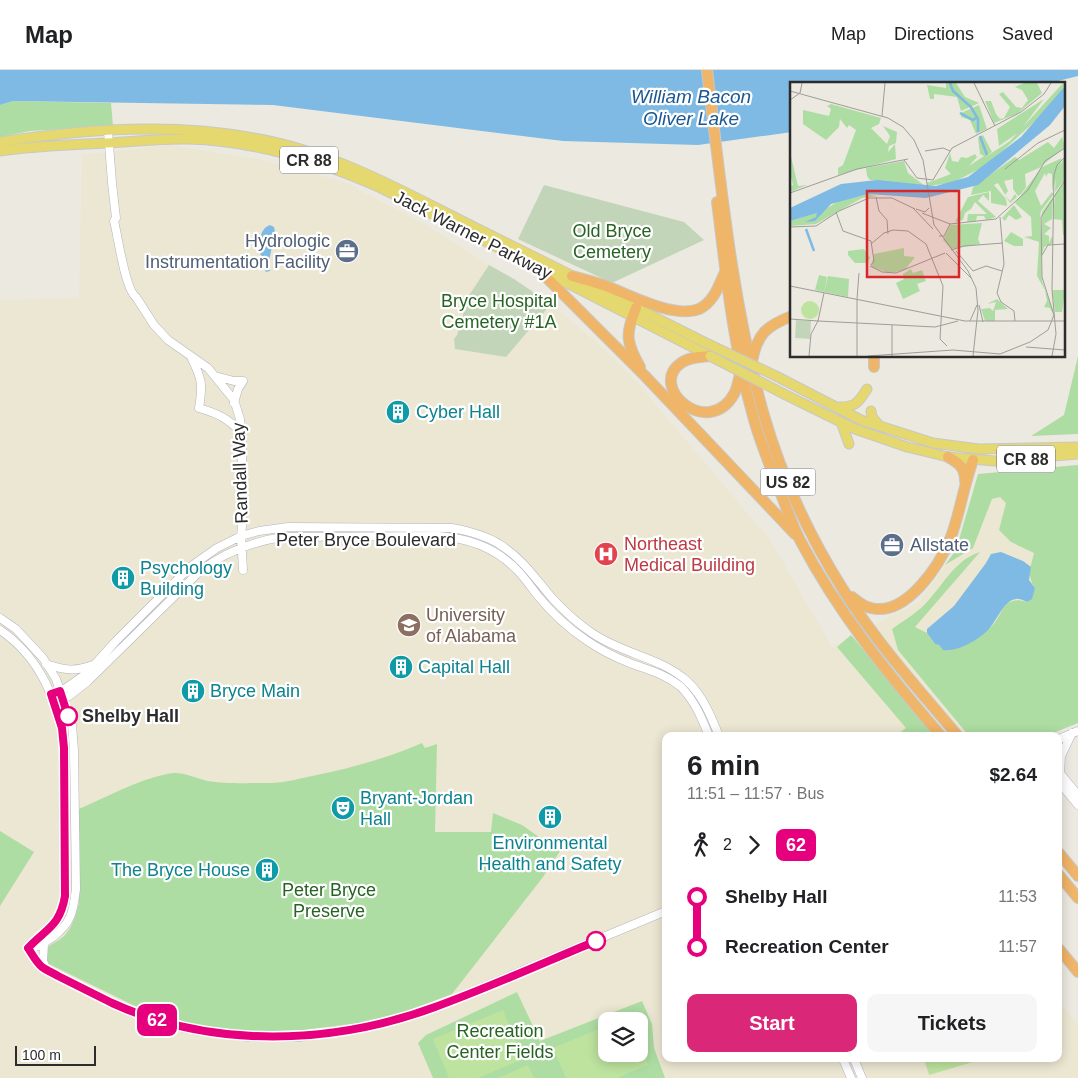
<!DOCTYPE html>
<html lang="en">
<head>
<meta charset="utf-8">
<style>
  :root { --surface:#fff; --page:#f6f6f6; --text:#202124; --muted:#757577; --line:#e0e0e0; --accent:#db2777 }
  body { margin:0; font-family:Helvetica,sans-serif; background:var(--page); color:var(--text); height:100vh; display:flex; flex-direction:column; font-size:19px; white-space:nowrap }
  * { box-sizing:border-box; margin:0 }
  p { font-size:16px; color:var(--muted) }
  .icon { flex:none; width:28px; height:28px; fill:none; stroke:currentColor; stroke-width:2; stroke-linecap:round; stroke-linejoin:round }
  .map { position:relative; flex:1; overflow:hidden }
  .side { position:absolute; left:662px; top:662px; width:400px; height:330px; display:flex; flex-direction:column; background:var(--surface); border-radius:10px; box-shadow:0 2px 12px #0003 }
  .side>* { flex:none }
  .badge { padding:0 10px; border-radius:8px; font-size:18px; line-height:32px }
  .fabs { position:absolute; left:598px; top:942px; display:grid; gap:10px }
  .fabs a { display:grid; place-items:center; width:50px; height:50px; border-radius:10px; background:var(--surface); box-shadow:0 2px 12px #0003; font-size:25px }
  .scale { position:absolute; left:15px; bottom:12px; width:81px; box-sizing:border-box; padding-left:5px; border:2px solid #2c2c2c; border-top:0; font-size:14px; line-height:18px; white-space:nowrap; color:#2c2c2c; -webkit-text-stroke:4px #fff; paint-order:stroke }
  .map>.badge { position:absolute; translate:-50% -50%; box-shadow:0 0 0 2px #fff }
  .legs { display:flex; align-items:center; gap:8px; height:55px; padding:0 25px; font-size:16px }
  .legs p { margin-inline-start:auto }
  .summary { display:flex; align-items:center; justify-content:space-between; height:85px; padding:0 25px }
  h1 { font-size:28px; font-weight:700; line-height:38px }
  .primary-button { display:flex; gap:10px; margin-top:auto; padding:10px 25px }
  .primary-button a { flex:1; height:58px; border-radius:10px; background:var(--accent); color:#fff; font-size:20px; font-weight:700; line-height:58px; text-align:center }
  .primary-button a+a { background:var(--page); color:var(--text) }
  ul { padding:0 25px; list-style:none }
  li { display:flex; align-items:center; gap:18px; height:50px; font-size:19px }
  li i { display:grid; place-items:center; width:8px; height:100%; margin:0 6px; background:currentColor }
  li i::after { content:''; width:12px; height:12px; margin:-6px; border:4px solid; border-radius:50%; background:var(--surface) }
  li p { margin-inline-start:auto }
  li:first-child i { background:linear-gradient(#0000 50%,currentColor 0) }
  li:last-child i { background:linear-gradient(currentColor 50%,#0000 0) }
  header { display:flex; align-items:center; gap:30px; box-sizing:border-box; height:70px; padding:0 25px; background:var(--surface); border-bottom:1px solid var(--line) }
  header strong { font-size:24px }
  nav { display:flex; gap:28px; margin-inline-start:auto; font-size:18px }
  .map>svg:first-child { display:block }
  .education { fill:#ece7d2; fill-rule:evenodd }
  .green { fill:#aedda3; fill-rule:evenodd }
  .cemetery { fill:#c3d5b9 }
  .pitch { fill:#bde39f }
  .water { fill:#7ebae3 }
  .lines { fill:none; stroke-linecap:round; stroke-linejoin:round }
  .secondary-casing { stroke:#b4b4be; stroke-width:9 }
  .primary-casing { stroke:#c8c8c8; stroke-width:11 }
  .highway-casing { stroke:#c8c8c8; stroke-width:12 }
  .secondary { stroke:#fff; stroke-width:8 }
  .primary { stroke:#e4d86e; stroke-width:9 }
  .highway { stroke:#efb569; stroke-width:10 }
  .primary-bridge-casing { stroke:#c8c8c8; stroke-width:11; stroke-linecap:butt }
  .primary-bridge { stroke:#e4d86e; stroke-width:9 }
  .line-1-casing { stroke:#fff; stroke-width:11 }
  .line-1 { stroke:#e6007e; stroke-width:8 }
  .stop-1-dot { fill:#fff; stroke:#e6007e; stroke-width:2.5 }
  .labels { text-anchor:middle; stroke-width:4.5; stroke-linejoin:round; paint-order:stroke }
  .shield { fill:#fff; stroke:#6b6b6b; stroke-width:1 }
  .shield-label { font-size:16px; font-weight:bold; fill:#2c2c2c }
  .park-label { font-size:18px; fill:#276322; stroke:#fff }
  .street-label { font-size:18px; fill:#2c2c2c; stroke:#fff }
  .service-label { font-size:18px; fill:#4e5e75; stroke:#fff; text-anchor:end }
  .culture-label { font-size:18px; fill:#0d838f; stroke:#fff; text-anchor:start }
  .health-label { font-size:18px; fill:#be3a42; stroke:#fff; text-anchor:start }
  .education-label { font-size:18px; fill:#785e54; stroke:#fff; text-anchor:start }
  .stop-label { font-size:18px; font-weight:bold; fill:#2c2c2c; stroke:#fff; text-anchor:start }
  .water-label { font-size:19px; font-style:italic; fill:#1b5892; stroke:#fff }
  .inset-river { fill:none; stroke:#7ebae3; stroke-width:2.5 }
  .inset-road { fill:none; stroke:#9f9d98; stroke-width:1 }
  .view { fill:#d62828; fill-opacity:0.15; stroke:#d62828; stroke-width:2.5 }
  .inset-edge { fill:none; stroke:#2c2c2c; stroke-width:2.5 }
</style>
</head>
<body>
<header>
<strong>Map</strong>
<nav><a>Map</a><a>Directions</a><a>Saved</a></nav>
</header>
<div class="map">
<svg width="1078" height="1008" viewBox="0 0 1078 1008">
  <rect width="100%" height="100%" fill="#ece9e0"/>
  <path class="education" d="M168,75l90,14 86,23 82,43 63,40 25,14 37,25 54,46 30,30 136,161 61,106 87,-45 37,-52 22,-76 100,-9v59l-44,212h-368v323h393v-58l19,23v54h-1078v-778l79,-2 3,-143zM606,951h33v33h-33z"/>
  <path class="green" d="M13,31l98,2 2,23 -83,5 -30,6v-32z
    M1078,286v78l-47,2 33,-21z
    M1078,395v258l-32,13h-77l-71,-86 -6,-21c9,-7 20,-13 29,-21 20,-18 32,-48 59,-56l-65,75 12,6 8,11 4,1 4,5c14,-6 31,-11 44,-20 17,-11 13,-37 40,-28l8,-14c-9,-14 -4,-21 -1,-35l-23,-11 -12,-12 7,-27 -6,-6 -8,2 -19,49 -28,17 11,-15 22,-76z
    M851,565l84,101h-40l11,-8 -69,-81z
    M422,673l3,5 12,-4 -2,88h56l2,-19 29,12 17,12 27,5 -23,35 -91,117 -45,17 -42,11 -60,8 -46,2 -25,-1 -52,-9 -49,-17 -86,-42c-7,-17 7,-18 17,-27 8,-8 12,-21 15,-33v-94c28,-12 58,-29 88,-35 15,-4 27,4 41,7 14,3 45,2 61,2 16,0 32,-5 48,-8 38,-8 70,-17 105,-32z
    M0,761l34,21 -34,54z
    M517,922l23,49 102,-40 10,23 2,24 11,30h-232l-15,-35 8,-8zM606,951h33v33h-33z"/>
  <path class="cemetery" d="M544,115l140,37 20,18 -92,43 -94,-44z
    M489,195l25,14 37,25 -45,53 -51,-8 -1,-10 3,-4 11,-38z"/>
  <path class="pitch" d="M503,940l20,49 -45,19h-29l-16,-39z
    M606,956v28h33v-12l9,23 -31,13h-51l-13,-30z
    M924,989h48l1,3 -44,13z
    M528,995l6,13h-36z"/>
  <path class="water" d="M0,0h1078v6l-32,8h-254v48l-94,13 -135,-4 -290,-36 -260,-4 -13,4z
    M270,155l4,2 1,5 -6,29 1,10 -4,1c-6,-11 -12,-42 4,-47z
    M1001,482l22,9 8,6 -2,13 6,8 -3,11 -5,3c-3,-1 -7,-4 -11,-3 -12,1 -20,23 -28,31 -10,10 -30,22 -45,20l-4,-5 -4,-1 -8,-11v-4l27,-23 32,-43 5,-9z"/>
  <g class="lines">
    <g class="secondary-casing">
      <path id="secondary" d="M108,61l4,52 4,35 -2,3c4,15 11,69 22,76l18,28 14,15 40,28 26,32 6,19 2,16v91l-1,10 2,34
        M191,287c11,22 12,27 8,51 20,6 28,10 42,24
        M215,306l19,5h9l-5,8 -4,14
        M0,548l16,11 27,29 13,21 16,46 2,25 2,139c-3,23 -4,33 -23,48 -10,7 -13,10 -25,11
        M0,560c39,26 60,73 64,118l1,147c-5,31 -18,33 -37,53
        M46,594c18,6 29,8 47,1
        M51,624l15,-6 20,-14 30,-33 74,-74 27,-19 24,-12 18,-5 29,-4 164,1c16,3 33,7 47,16 23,14 36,34 53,54 12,13 25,25 40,35 30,21 68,24 95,48 16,15 24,35 32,55
        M54,632l15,-6 18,-14 112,-110c25,-20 52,-30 83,-35l156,-1c30,2 58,12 79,34 8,8 14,17 21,26 14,17 30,32 48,44 13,9 28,17 44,23 18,7 36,11 51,24 14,14 21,32 28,49
        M1059,669l19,-8
        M1059,702l19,23
        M1060,704l1,-18 11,-23
        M1059,712l19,23
        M44,874l-1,17 3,7
        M28,878l14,19 41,22 49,23 38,13 29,6 48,6h53l78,-13 57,-17 231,-96
        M843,989l8,19
        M854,989l8,19"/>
    </g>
    <g class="primary-casing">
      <path id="primary" d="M0,72c84,-13 175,-20 259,-3 75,14 142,51 209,85 79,39 157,78 236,118
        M0,81c35,-5 70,-6 106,-8 28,-1 55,-5 83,-4 68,2 134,23 194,50l327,167
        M778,307l83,43 72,23 46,6 99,-2
        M786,325l69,34 52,18 41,10 47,4 83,-7
        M838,337c18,0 20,-4 29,-18
        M871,341l1,6 7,8
        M841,352l8,22"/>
    </g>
    <g class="highway-casing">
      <path id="highway" d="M707,0c14,115 25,231 56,342 18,63 46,124 81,179 33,52 74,98 114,145
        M717,132c9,72 16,144 36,214 7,27 18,52 28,78 6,15 11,31 19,46 38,73 88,134 141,196
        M535,196l110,110 150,158
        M572,206c11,3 23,6 34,10 24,9 68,33 93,23 15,-7 20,-24 26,-37
        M636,238c-11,26 -10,34 4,59
        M710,286c-9,1 -21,1 -29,7 -34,24 27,77 53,31 4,-7 5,-17 7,-25
        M874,286v11
        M752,292c5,-28 14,-36 40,-46
        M948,387c11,6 17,11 17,24
        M852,527c5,4 12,10 19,11 35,9 69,-43 80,-71 9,-25 13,-52 22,-77
        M1059,783l19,23
        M1059,805l19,23
        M1059,879l19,23"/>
    </g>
    <use href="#secondary" class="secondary"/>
    <use href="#primary" class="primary"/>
    <use href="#highway" class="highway"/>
    <g class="primary-bridge-casing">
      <path id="primary-bridge" d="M704,272l74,35
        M710,286l76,39"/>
    </g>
    <use href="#primary-bridge" class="primary-bridge"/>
  </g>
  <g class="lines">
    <g class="line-1-casing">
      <path id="line-1" d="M68,646l-8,-25 -9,3 11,34 2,20 1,148c-5,30 -18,32 -37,52 4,6 8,14 14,19 4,3 11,6 16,9 18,9 36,18 54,27 101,46 220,42 323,4 55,-20 108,-44 161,-66"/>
    </g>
    <use href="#line-1" class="line-1"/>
  </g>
  <defs>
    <g id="office-disc" transform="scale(1.25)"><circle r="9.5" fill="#5c6f8a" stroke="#fff"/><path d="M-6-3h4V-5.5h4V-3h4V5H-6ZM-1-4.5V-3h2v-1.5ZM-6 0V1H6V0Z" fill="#fff"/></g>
    <g id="building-disc" transform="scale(1.25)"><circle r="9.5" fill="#0f9aa8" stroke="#fff"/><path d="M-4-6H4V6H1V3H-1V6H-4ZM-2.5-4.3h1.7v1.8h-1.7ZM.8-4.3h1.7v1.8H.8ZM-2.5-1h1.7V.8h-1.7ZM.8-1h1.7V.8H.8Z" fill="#fff"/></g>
    <g id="hospital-disc" transform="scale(1.25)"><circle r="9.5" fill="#e0444e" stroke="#fff"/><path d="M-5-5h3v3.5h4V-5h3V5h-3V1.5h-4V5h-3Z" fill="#fff"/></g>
    <g id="university-disc" transform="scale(1.25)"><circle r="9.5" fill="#8d6e63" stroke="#fff"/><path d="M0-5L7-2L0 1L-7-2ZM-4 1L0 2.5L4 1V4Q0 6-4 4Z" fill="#fff"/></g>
    <g id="theatre-disc" transform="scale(1.25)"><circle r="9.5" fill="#0f9aa8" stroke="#fff"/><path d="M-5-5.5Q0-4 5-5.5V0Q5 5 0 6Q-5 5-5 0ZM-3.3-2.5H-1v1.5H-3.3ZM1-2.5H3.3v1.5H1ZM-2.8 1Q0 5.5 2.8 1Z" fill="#fff"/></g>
  </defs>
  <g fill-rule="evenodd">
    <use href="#office-disc" x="347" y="181"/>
    <use href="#building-disc" x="398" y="342"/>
    <use href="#office-disc" x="892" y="475"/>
    <use href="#hospital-disc" x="606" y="484"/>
    <use href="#building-disc" x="123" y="508"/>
    <use href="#university-disc" x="409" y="555"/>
    <use href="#building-disc" x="401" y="597"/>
    <use href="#building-disc" x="193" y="621"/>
    <use href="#theatre-disc" x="343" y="738"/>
    <use href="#building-disc" x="550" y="747"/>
    <use href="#building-disc" x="267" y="800"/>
  </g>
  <g class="stop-1-dot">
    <circle cx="68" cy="646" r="9"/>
    <circle cx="596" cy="871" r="9"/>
  </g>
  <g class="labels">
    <g class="shield">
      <rect x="280" y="76.5" width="58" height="27" rx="4"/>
      <rect x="997" y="375.5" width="58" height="27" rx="4"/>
      <rect x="760.5" y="398.5" width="55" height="27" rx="4"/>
    </g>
    <g class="shield-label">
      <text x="309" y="96">CR 88</text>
      <text x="1026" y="395">CR 88</text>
      <text x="788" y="418">US 82</text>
    </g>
    <g class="park-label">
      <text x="612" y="167">Old Bryce<tspan x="612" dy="21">Cemetery</tspan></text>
      <text x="499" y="237">Bryce Hospital<tspan x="499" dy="21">Cemetery #1A</tspan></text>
      <text x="329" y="826">Peter Bryce<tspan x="329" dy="21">Preserve</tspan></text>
      <text x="500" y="967">Recreation<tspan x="500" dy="21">Center Fields</tspan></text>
    </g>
    <g class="street-label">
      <text transform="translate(473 165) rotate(27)" y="6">Jack Warner Parkway</text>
      <text transform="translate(240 403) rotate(-92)" y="6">Randall Way</text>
      <text x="366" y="476">Peter Bryce Boulevard</text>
    </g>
    <g class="service-label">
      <text x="330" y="177">Hydrologic<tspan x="330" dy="21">Instrumentation Facility</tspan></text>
      <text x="910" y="481" text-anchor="start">Allstate</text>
    </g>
    <g class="culture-label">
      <text x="416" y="348">Cyber Hall</text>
      <text x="140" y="504">Psychology<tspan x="140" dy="21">Building</tspan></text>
      <text x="418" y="603">Capital Hall</text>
      <text x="210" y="627">Bryce Main</text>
      <text x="360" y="734">Bryant-Jordan<tspan x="360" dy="21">Hall</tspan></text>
      <text x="550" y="779" text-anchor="middle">Environmental<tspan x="550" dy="21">Health and Safety</tspan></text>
      <text x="250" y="806" text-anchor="end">The Bryce House</text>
    </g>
    <g class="health-label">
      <text x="624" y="480">Northeast<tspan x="624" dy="21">Medical Building</tspan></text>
    </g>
    <g class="education-label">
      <text x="426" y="551">University<tspan x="426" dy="21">of Alabama</tspan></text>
    </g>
    <g class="stop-label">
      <text x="82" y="652">Shelby Hall</text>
    </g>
    <g class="water-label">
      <text x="691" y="33">William Bacon<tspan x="691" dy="22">Oliver Lake</tspan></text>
    </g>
  </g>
  <g transform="translate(790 12)">
    <rect width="275" height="275" fill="#ece9e0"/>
    <path d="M156,1h10l9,14 14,6 -18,8 -4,-14 -23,-3v5h-4l-3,-14 19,3zM234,1h13l5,10 -25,21 -23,9 -9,-22h6l5,13 4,5 4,-1 6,-11 -11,-13 4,-2 13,15 6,1 6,-8 -6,-10 -7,-3zM273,1l2,3 -21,27 -57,52 -35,18 -25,3v-3l24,-9 -6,-6 5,-15 2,8 6,1 3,-5 6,1 8,-4 2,3 -8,9 15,-10 -4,-2 -2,-16 5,-3 9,17 -8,6 26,-17zM254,17l-25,33 -20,14 -2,-17zM41,22l50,14 -2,6 -8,4 16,16 3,-8 -7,-10 14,6 -1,11 -7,3 -1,6 7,-8 1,15 -58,16v-7l5,-3 13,-35 -7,-5 -2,3 -7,-9 -1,8 -13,13 -23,-16v-14l26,6 2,-7 -4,-3zM189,23l8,24 -11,5 -6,-14 -9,-3v-4zM272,55l3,10 -26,21 -14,6 1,13 -5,7 -3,2 -5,-7v-10l-9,2 4,10 -3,4 5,6 5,-7 2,3 -7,6 -12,-20 -4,2 12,14 1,7 -16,-3v-12l-20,4 2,-8 42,-30 4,3 29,-18 6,6zM0,70l8,34 9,-1 -17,7v-6l3,-1 -2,-8 -1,5zM275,75v22l-10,13 1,-21zM272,76l-10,33v-17l-4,-1 -2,4 -1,-4 -10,18 6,15 11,-14 2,2 -13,17 -1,6 1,19 1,-24 11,-15 -1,22 -8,5 7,4 -7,6 5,2v7l3,-7 1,7 -9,4 -3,11 1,23 11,29 -2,10 1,-8 -2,-4 -6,-1 3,-6 -2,-11 -8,-14 2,-34 -15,-5 8,-1 -1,-19 -16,-14 27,-36zM114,79l4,12 17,13 -55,-6 -3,-4 -1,-8zM275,99v54h-2l-1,-15 -9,-1 2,-25zM199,110v9l-6,-6 -5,6 18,16 -10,3 -2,-4h-7l-1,5 -9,1 1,-8h19l-12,-12 -4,7 -6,4 -2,7 -8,2 13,-25zM78,112l9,2 -15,2 -46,26 -26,2v-5l32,-10 17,-10zM224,123l8,12 -6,3 -7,-5 -4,6 -3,-3zM192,141l-4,16 2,5 -29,5 -8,-9 7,-15zM221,150l12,7v7h-9l-10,-5zM114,166v8l11,1 -10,13 -16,3 -18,-6 3,-13zM74,167l6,9 -3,5h-12l-7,-8v-4zM121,187l2,4 9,-3 4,11 -9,3 3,7 -17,8 -7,-16 8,-4 -1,-5zM29,193l8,2 -3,15 -9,-2zM38,194l21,3 -1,18 -24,-5zM262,208h13l-3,22h-7zM207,217l11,10 -13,1v11h-10l-4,-12 9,-1 3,3 3,-9 -9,2z" fill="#aedda3"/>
    <path d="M6,238l15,1 -1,18 -15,-1z" fill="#c3d5b9"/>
    <path d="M11 228a9 9 0 1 1 18 0a9 9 0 1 1-18 0Z" fill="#bde39f"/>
    <path d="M275,4v20l-15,19 -72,60 -52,13 -58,-4 -37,10 -16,17 -10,1 11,-5 1,-4 -27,8v-13l51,-24 36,-4 59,6 32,-9 53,-40z" fill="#7ebae3"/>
    <path class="inset-river" d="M160,1l3,8 18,16 7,12v13M170,31l13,7 3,-2M190,54l7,19M16,147l8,22"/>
    <path class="inset-road" d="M184,1l21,43M0,9l98,27 15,9 11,13 9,20 11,65 34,46 8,17 2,22 -5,46M0,18l10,-7 2,-10M92,34l3,-33M135,69l18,-3 7,3M114,78l13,18 16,2 19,-32 69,-36 23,-18 7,-11M215,87l33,-26 27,-13M0,111l67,-24 51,-10M86,115l3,14 8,9 1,14M123,126l20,21M126,127l9,3 4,-4M46,130l7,19 28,10 3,20 -3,4M132,131l28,11 46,-5 32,-29 17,-29 20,-13M210,135l4,47 -7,29 4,9 13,9 1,10M0,145l26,-1 23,-15 30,-13h23l23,11M149,154h5l6,-12M81,162l13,-11 9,-3 15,1 18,13 17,42 -3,53 7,7M161,168l13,-4 39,-3M166,169l17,20M156,171l25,25M252,173l6,-10 17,-1M80,184l12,6 14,1 49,-20M183,189l13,-5 16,5M0,204l175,35h100M67,217l2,-26M67,218v56M189,223l4,17M0,237l28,2 6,-28M180,239l7,-16M236,265l39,3M19,274l2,-22 7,-13 117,6 23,-6M78,274l85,-6 47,4 30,-12 18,-12 6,-15 -12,-38 -1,-60 24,-37M102,274v-31M262,274l4,-22 -4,-44 2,-115 3,-10 8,-8"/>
    <path class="view" d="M77,109h92v86h-92z"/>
    <rect width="275" height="275" class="inset-edge"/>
  </g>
</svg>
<div class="fabs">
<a><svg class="icon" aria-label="layers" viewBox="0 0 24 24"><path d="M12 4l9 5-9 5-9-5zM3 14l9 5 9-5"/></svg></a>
</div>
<div class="scale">100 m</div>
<b class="badge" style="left:157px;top:950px;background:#e6007e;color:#fff">62</b>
<section class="side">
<div class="summary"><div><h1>6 min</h1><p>11:51 – 11:57 · Bus</p></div><b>$2.64</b></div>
<div class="legs"><svg class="icon" aria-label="walk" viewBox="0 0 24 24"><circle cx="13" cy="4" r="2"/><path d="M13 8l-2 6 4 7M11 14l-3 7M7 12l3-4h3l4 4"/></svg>2<svg class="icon" aria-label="forward" viewBox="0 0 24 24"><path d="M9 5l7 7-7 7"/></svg><b class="badge" style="background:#e6007e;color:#fff">62</b></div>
<ul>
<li><i style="color:#e6007e"></i><b>Shelby Hall</b><p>11:53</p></li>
<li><i style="color:#e6007e"></i><b>Recreation Center</b><p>11:57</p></li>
</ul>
<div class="primary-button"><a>Start</a><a>Tickets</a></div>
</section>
</div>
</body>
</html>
